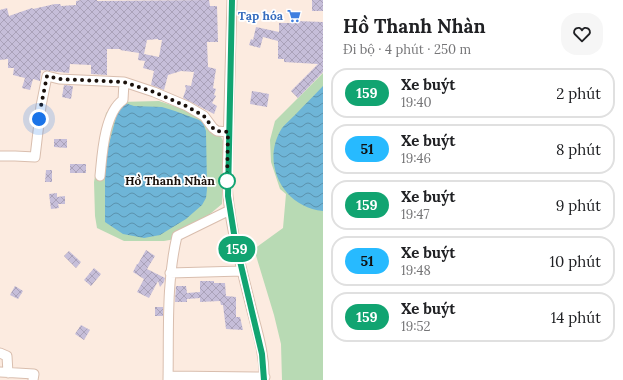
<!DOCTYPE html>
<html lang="vi">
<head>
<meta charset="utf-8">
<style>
  :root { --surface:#fff; --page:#f6f6f6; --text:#202124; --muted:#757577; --line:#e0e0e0 }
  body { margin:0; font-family:Lora,serif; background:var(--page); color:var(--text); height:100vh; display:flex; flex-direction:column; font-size:15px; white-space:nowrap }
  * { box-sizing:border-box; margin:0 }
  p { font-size:13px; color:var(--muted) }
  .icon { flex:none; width:22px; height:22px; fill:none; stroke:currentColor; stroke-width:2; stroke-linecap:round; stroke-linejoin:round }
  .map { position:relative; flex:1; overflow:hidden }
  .sheet { display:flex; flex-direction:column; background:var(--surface); width:300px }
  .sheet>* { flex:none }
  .badge { padding:0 8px; border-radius:13px; font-size:14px; line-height:26px }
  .you { position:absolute; width:20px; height:20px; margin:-10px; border:3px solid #fff; border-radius:50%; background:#1a73e8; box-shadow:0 0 0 6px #1a73e833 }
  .map>.badge { position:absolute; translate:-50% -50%; box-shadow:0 0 0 2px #fff }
  .round { display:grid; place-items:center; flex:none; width:42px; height:42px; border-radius:16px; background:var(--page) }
  .headline { display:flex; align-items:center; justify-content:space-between; height:68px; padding:0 20px }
  h1 { font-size:19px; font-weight:700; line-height:30px }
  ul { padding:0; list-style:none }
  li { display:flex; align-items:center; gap:12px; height:50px; margin:0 8px 6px; padding:0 12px; border:2px solid var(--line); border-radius:16px }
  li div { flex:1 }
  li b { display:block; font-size:15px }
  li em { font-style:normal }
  li .badge { min-width:44px; font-weight:700; text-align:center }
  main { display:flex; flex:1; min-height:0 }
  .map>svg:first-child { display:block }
  .park { fill:#b8dab4 }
  .water { fill:url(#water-waves) }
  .building { fill:url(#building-cross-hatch); fill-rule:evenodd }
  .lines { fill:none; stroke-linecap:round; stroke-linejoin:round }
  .minor-casing { stroke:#d9beae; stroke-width:11 }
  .minor { stroke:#fff; stroke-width:9 }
  .line-casing { stroke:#fff; stroke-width:9 }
  .line { stroke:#11a471; stroke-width:6 }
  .walk { stroke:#1a110b; stroke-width:4; stroke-dasharray:0 7.2 }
  .stop-dot { fill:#fff; stroke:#11a471; stroke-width:2 }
  .labels { text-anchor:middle; stroke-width:3.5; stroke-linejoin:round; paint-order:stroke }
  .shop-label { font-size:12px; font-weight:bold; fill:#366cbe; stroke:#fff; text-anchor:end }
  .stop-label { font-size:12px; font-weight:bold; fill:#1a110b; stroke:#fff; text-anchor:end }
</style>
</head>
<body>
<main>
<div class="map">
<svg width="323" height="380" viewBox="0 0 323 380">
  <defs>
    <pattern id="water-waves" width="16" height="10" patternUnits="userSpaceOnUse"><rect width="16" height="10" fill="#6eb5d7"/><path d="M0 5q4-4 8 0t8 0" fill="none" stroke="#5a92ad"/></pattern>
    <pattern id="building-cross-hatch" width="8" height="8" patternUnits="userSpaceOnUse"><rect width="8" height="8" fill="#c6bed9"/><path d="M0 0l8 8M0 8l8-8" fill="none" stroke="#aaa2b9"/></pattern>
  </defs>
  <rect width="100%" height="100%" fill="#fcebe0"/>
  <path class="park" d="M323,73v307h-41l-1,-36 -7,-29 -20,-66 29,-21 3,-34 -6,-5 -9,-27 -1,-22 5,-19z
    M159,101l39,13 18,12 8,17 -2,61 -41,34 -17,3h-40l-27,-13 -2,-12 -1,-34 12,-69 13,-11z"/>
  <path class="water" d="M323,86v125c-40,-4 -63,-48 -41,-83 4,-5 9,-9 13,-13 9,-10 19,-19 28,-29z
    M125,103l9,3 28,1 13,4 24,9 4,3 3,8 1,58 -1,9 -4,7 -16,14 -26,16 -16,3 -21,-4 -18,-12v-63l13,-49z"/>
  <path class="building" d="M81,0h16v1l112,-1 1,6h7l1,36h-11l1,25 8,2 -3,19 3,1 -2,6 2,1 -4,7 5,3 -3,8 -31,-16 3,-9 -1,-4 6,1 3,-14 -13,-1 -13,4 -4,15 -13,-5 3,-14 -11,-3 2,-7 -7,-1 1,-7 -19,-3 1,-1h-14v26l-16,-1v-9l-21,-1 -1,9 -28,-3 -1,11 -7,-2 -3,11 -8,-2 3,-10 -12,-3 1,-7h-6v-9l-8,1v-50l7,-2 2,8 23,-8 1,1 22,-5h5l1,2 15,-1v-4zM158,39v1h4l-3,17 -15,-3 3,-14z
    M312,0h11v11h-11z
    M296,21l27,1v50l-25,26 -7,-7 27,-27 -34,-2v-3h-6v-18l-15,-4 -3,11 -11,-3 2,-6 2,1 3,-13 23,5v-9h17z
    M64,85l9,1 -2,13 -9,-2z
    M252,91l17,3 -2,13 -17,-3z
    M54,139h13v9l-13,-1z
    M70,164h16v9h-16z
    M46,170h6v12h-7z
    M57,193v4l8,-1v8h-7l1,4 -8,1 -2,-15z
    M146,250l9,6 -8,13 18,9 -1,4 -4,5 -2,-6 -9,17 -12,-6 7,-13 -11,-7 4,-8h1z
    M69,251l12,11 -5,6 -12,-12z
    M94,268l7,6 -10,12 -7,-6z
    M200,281h14v2h11l1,13 10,1v20h4l3,13 -17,-1 -3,-24h-2l-1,-4 -20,1v-4l-13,1v3h-12l1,-16h10l1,7 13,-1z
    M15,286l8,5 -5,8 -8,-4z
    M155,307h8v9h-8z
    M81,325l9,5 -6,10 -9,-6z"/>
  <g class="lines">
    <g class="minor-casing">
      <path id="minor" d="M232,0l-5,182c2,44 15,87 25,129 6,23 13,45 12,69
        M0,156h15l20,1 6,-51 6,-30 12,3 65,3 30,10 33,14 17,10 9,12 4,3 11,1
        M100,176c2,-20 4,-63 23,-76l1,-18
        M170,273l72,-2
        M0,353l7,3 1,17
        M0,372l34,2 -1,6
        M168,376l97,1
        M168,380c1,-48 -2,-97 9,-144l53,-26"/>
    </g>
    <use href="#minor" class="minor"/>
  </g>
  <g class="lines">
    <g class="line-casing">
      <path id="line" d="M232,0l-4,196 7,44 27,114 2,26"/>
    </g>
    <use href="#line" class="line"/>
    <path class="walk" d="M39,119l2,-13 6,-30 12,3 65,3 30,10 32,14 18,10 9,12 4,3 11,1 -1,50v-1"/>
  </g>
  <defs>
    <g id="supermarket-bare" transform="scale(1.08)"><path d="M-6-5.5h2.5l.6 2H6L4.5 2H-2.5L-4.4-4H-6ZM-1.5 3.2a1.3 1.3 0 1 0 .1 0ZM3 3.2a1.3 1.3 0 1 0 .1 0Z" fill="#3f7fe0" stroke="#fff" stroke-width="2.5" paint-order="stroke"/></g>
  </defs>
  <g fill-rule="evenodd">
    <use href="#supermarket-bare" x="294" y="16"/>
  </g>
  <circle class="stop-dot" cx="227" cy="181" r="8"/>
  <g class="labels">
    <g class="shop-label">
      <text x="283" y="20">Tạp hóa</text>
    </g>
    <g class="stop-label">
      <text x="215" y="185">Hồ Thanh Nhàn</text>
    </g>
  </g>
</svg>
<div class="you" style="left:39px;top:119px"></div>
<b class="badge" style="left:237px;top:249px;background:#11a471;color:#fff">159</b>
</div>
<section class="sheet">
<div class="headline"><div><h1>Hồ Thanh Nhàn</h1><p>Đi bộ · 4 phút · 250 m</p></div><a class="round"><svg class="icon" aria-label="heart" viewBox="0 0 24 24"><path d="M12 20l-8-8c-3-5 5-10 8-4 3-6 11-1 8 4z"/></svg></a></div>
<ul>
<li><span class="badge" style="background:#11a471;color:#fff">159</span><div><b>Xe buýt</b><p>19:40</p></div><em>2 phút</em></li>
<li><span class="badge" style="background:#27baff;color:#111">51</span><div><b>Xe buýt</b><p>19:46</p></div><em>8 phút</em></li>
<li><span class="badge" style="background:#11a471;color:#fff">159</span><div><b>Xe buýt</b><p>19:47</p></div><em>9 phút</em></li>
<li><span class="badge" style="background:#27baff;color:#111">51</span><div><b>Xe buýt</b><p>19:48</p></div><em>10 phút</em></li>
<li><span class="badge" style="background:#11a471;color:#fff">159</span><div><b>Xe buýt</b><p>19:52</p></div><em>14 phút</em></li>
</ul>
</section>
</main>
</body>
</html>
